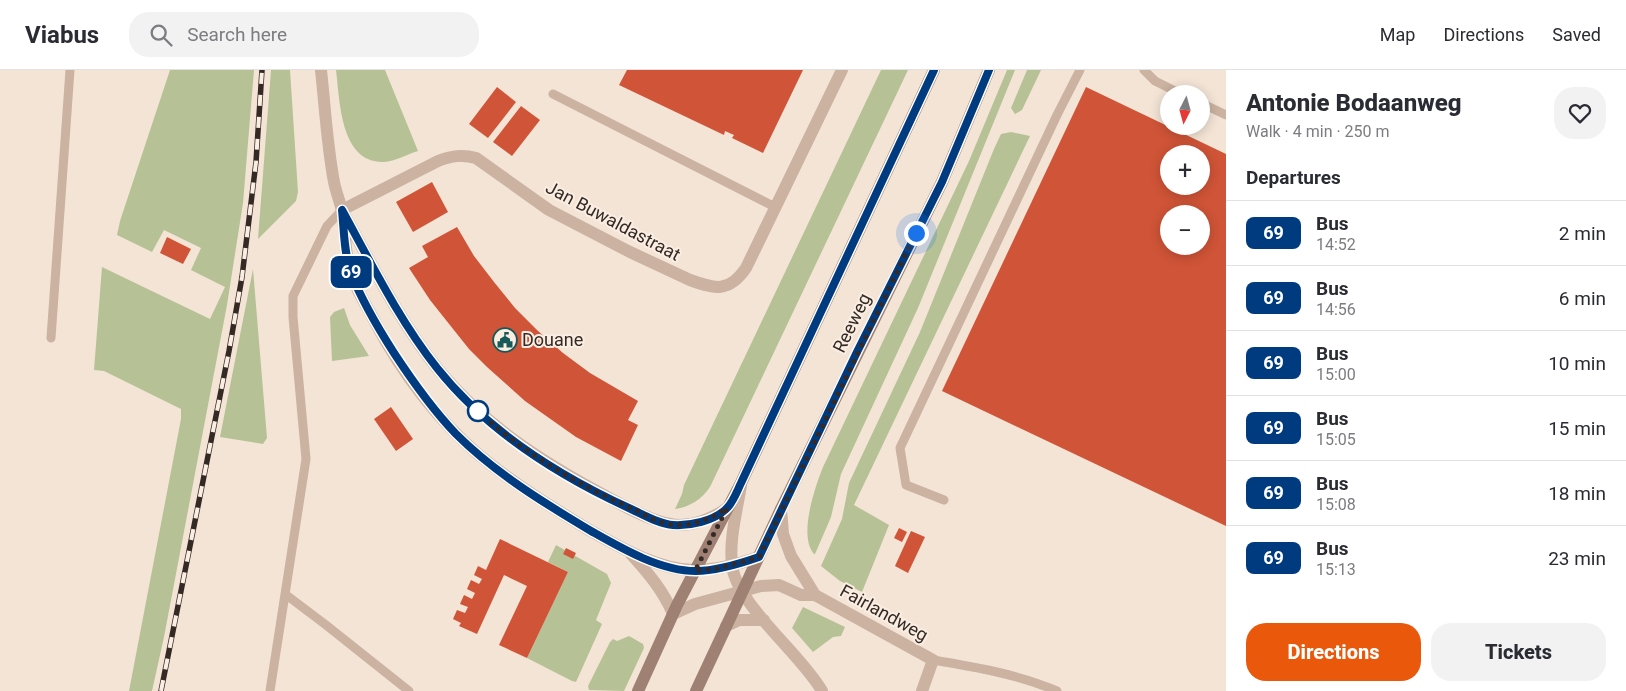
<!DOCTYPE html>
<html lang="en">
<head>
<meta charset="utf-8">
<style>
  :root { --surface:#fff; --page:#f2f2f3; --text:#2b2b33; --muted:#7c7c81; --line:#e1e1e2; --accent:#ea580c }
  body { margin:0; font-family:Roboto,sans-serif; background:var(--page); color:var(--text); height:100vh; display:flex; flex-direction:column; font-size:19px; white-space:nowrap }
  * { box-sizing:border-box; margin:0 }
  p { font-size:16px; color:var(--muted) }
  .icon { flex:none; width:28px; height:28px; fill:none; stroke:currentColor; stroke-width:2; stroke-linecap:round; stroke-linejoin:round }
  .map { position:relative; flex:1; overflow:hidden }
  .details { display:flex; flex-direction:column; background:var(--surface); width:400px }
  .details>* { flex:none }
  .badge { padding:0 10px; border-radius:8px; font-size:18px; line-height:32px }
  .needle { width:32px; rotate:186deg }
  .buttons { position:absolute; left:1160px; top:15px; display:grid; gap:10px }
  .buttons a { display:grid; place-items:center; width:50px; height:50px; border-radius:50%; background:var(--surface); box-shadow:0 2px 12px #0003; font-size:25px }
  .you { position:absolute; width:25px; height:25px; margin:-12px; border:4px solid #fff; border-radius:50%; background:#1a73e8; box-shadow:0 0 0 8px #1a73e833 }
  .map>.badge { position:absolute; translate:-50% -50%; box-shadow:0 0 0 2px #fff }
  h2 { padding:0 20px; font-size:19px; line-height:45px }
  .round { display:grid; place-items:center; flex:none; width:52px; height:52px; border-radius:20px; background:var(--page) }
  .overview { display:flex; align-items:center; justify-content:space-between; height:85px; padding:0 20px }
  h1 { font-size:24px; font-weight:800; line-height:38px }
  .cta { display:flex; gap:10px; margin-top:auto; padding:10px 20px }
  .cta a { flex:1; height:58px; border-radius:20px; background:var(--accent); color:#fff; font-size:20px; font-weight:800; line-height:58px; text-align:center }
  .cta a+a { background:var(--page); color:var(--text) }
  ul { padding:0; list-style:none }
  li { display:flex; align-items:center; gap:15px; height:65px; padding:0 20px; border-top:1px solid var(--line) }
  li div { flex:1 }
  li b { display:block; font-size:19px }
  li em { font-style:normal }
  li .badge { min-width:55px; font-weight:700; text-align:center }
  header { display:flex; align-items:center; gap:30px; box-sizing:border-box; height:70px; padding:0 25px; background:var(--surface); border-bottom:1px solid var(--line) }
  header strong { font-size:24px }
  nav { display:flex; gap:28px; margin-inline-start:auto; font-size:18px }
  .search { width:350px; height:45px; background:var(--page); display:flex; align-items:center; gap:12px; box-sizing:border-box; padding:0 18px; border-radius:20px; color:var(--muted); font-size:19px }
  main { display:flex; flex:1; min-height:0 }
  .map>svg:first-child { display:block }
  .green { fill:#b6c295 }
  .building { fill:#d05437; fill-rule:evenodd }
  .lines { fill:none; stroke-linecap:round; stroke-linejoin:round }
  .service { stroke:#cbb2a1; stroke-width:9 }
  .minor { stroke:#cbb2a1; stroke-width:12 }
  .tertiary { stroke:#cbb2a1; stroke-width:12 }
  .secondary { stroke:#9f8173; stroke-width:12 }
  .rail-casing { stroke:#352925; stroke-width:5.5 }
  .rail { stroke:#faeee2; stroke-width:4; stroke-dasharray:11; stroke-linecap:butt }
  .line-casing { stroke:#fff; stroke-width:11 }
  .line { stroke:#003b80; stroke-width:8 }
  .walk { stroke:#352925; stroke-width:5; stroke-dasharray:0 9 }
  .stop-dot { fill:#fff; stroke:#003b80; stroke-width:2.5 }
  .labels { text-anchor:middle; stroke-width:4; stroke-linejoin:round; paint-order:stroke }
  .street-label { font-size:18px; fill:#352925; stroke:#faeee2 }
  .poi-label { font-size:18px; fill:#352925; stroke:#faeee2; text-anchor:start }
</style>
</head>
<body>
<header>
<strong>Viabus</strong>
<div class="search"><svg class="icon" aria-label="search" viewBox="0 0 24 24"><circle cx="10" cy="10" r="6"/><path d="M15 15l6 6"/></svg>Search here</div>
<nav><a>Map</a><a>Directions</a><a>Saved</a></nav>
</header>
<main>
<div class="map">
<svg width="1226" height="621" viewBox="0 0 1226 621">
  <rect width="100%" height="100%" fill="#f3e4d6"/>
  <path class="green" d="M170,0h84l-11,133 -16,102 -63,332 -12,54h-23l52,-272v-10l-77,-38 -10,-1 8,-103 108,52 15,-32 -34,-17 10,-22 -37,-18 -12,22 -35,-17 3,-14z
    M271,0h19l8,122 -2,9 -38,38z
    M336,0h49l33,81c-10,3 -22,10 -33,11 -45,2 -45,-61 -49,-92z
    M881,0h27l-198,417c-8,12 -20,20 -35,22l7,-15 2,-9z
    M1007,0h8l-97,238 -77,166 -10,43 -16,37h-1c-16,-18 1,-67 9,-87l146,-306z
    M1027,0h14l-19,40 -7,4 -4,-6z
    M1011,62l19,4 -176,369 35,20 -27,67 -22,-11 -19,-15 21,-47 7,-36 71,-151 74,-183 7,-15z
    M253,199l14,169 -4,6 -43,-7z
    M344,238l6,17 19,31 -37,5 -2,-44 4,-5z
    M556,475l51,29 4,9 -15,37 6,4 -26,58 -4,-1 -45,-23 41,-86 -20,-10z
    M803,537l42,20 -4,9 -8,1 -20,15 -21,-24z
    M629,566l14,8 1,4 -20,43 -35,-1 -1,-4 22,-44 3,-3 4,2z"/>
  <path class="building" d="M627,0h176l-40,83 -31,-15 2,-3 -9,-4 -1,4 -105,-50z
    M497,17l19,15 -28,36 -19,-14z
    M1086,17l140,67v372l-284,-135zM1169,84h32v32h-32zM1169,144h32v32h-32z
    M521,36l19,14 -28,36 -19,-14z
    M432,112l16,30 -35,20 -17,-30z
    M457,157l17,29 20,26 21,26 23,23 25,22 27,20 48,28 -10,19 10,5 -17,36 -45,-24 -51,-36 -38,-34 -18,-18 -39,-49 -21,-32 19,-11 -6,-11z
    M167,167l24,12 -8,15 -23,-11z
    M391,337l22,32 -17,12 -22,-32z
    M899,458l8,4 -5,10 -8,-4z
    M911,461l14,6 -17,36 -13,-7z
    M500,469l68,33 -41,86 -28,-13 28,-59 -23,-11 -27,59 -18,-8 2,-3 -8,-4 4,-9 8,3 3,-6 -8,-3 4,-9 8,4 3,-6 -8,-4 4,-9 8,4 3,-5 -8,-4 4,-9 8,4z
    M566,478l10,5 -3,6 -10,-5z"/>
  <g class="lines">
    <path class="service" d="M1144,0l11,11 26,13
      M553,24l222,113
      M1201,33l25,12
      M51,268l19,-268
      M944,430l-38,-15 -6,-37 157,-333 23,-45
      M285,524l41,31 83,66
      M933,590c42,7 84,14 124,31
      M270,621l36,-232 -13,-142v-21l34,-70 15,-16"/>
    <path class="minor" d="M342,140l96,-49c13,-5 24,-7 38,-3l73,52 81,42 60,28c25,9 39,13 56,-12l96,-198
      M741,415c-4,26 -12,53 -9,80 4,39 69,89 90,126
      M781,439l2,25 8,22 24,39 118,65 -11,31
      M673,544l22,-10 66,-18 18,-1 22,10h14
      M726,556l13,-6h25"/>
    <path class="tertiary" d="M321,0c4,37 6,75 13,112 2,10 6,20 8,29 3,20 3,41 8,60 5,17 17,35 25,51 26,49 62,97 104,133 35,29 74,53 112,76 30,17 70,40 105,39 21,0 43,-6 63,-13
      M345,146c28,51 56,107 92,152 46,56 102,92 165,126 18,10 48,27 68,30 20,4 42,-5 57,-16
      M631,484c17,19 32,36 42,60"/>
    <path class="secondary" d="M638,621l39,-86 64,-122 193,-413
      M696,621l85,-182 161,-327 47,-112"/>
    <g class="rail-casing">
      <path id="rail" d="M161,621l68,-340 13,-74 14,-115 6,-92"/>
    </g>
    <use href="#rail" class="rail"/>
  </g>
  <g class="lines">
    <g class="line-casing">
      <path id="line" d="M934,0l-193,413c-4,8 -8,20 -15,26 -12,12 -36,17 -53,16 -14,-1 -29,-10 -42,-16 -72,-33 -144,-78 -194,-141 -38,-48 -66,-105 -95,-158 2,20 2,44 9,63 11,28 27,55 43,80 19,29 38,56 62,81 39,39 88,69 135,97 30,17 69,40 105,40 21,0 43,-7 63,-14l98,-205 85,-170 47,-112"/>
    </g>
    <use href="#line" class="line"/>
    <path class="walk" d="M478,341c45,42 101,74 157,99 12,6 25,14 39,15 19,1 38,-6 53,-17l-32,63 26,-3 38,-11 157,-324"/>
  </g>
  <defs>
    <g id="civic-ring" transform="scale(1.25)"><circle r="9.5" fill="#faeee2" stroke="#175859" stroke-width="1.5"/><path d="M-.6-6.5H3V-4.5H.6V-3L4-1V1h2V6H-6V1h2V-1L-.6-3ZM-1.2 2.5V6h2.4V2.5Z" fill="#175859"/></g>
  </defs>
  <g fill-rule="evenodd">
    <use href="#civic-ring" x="505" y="270"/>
  </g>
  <circle class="stop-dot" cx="478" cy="341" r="10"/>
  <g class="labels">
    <g class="street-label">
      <text transform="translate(613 151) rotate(28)" y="6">Jan Buwaldastraat</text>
      <text transform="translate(852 253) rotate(-64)" y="6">Reeweg</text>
      <text transform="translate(884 543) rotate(29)" y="6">Fairlandweg</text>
    </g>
    <g class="poi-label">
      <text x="522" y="276">Douane</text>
    </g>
  </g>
</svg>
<div class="buttons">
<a><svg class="needle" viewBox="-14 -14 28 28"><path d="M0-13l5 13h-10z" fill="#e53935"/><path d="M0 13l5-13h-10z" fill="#7c7c81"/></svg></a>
<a>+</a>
<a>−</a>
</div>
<div class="you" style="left:916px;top:163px"></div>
<b class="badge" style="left:351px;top:202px;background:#003b80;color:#fff">69</b>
</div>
<section class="details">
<div class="overview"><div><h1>Antonie Bodaanweg</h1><p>Walk · 4 min · 250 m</p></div><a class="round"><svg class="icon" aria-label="heart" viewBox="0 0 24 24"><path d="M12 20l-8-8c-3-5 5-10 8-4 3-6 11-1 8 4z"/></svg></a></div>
<h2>Departures</h2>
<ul>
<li><span class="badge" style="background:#003b80;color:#fff">69</span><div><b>Bus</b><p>14:52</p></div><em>2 min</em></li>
<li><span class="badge" style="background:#003b80;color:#fff">69</span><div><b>Bus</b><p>14:56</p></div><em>6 min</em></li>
<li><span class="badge" style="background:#003b80;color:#fff">69</span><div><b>Bus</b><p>15:00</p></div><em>10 min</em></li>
<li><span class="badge" style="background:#003b80;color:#fff">69</span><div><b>Bus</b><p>15:05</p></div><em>15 min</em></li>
<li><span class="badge" style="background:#003b80;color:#fff">69</span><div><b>Bus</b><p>15:08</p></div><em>18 min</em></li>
<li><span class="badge" style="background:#003b80;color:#fff">69</span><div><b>Bus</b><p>15:13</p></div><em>23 min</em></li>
</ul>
<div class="cta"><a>Directions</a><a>Tickets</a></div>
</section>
</main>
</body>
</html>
